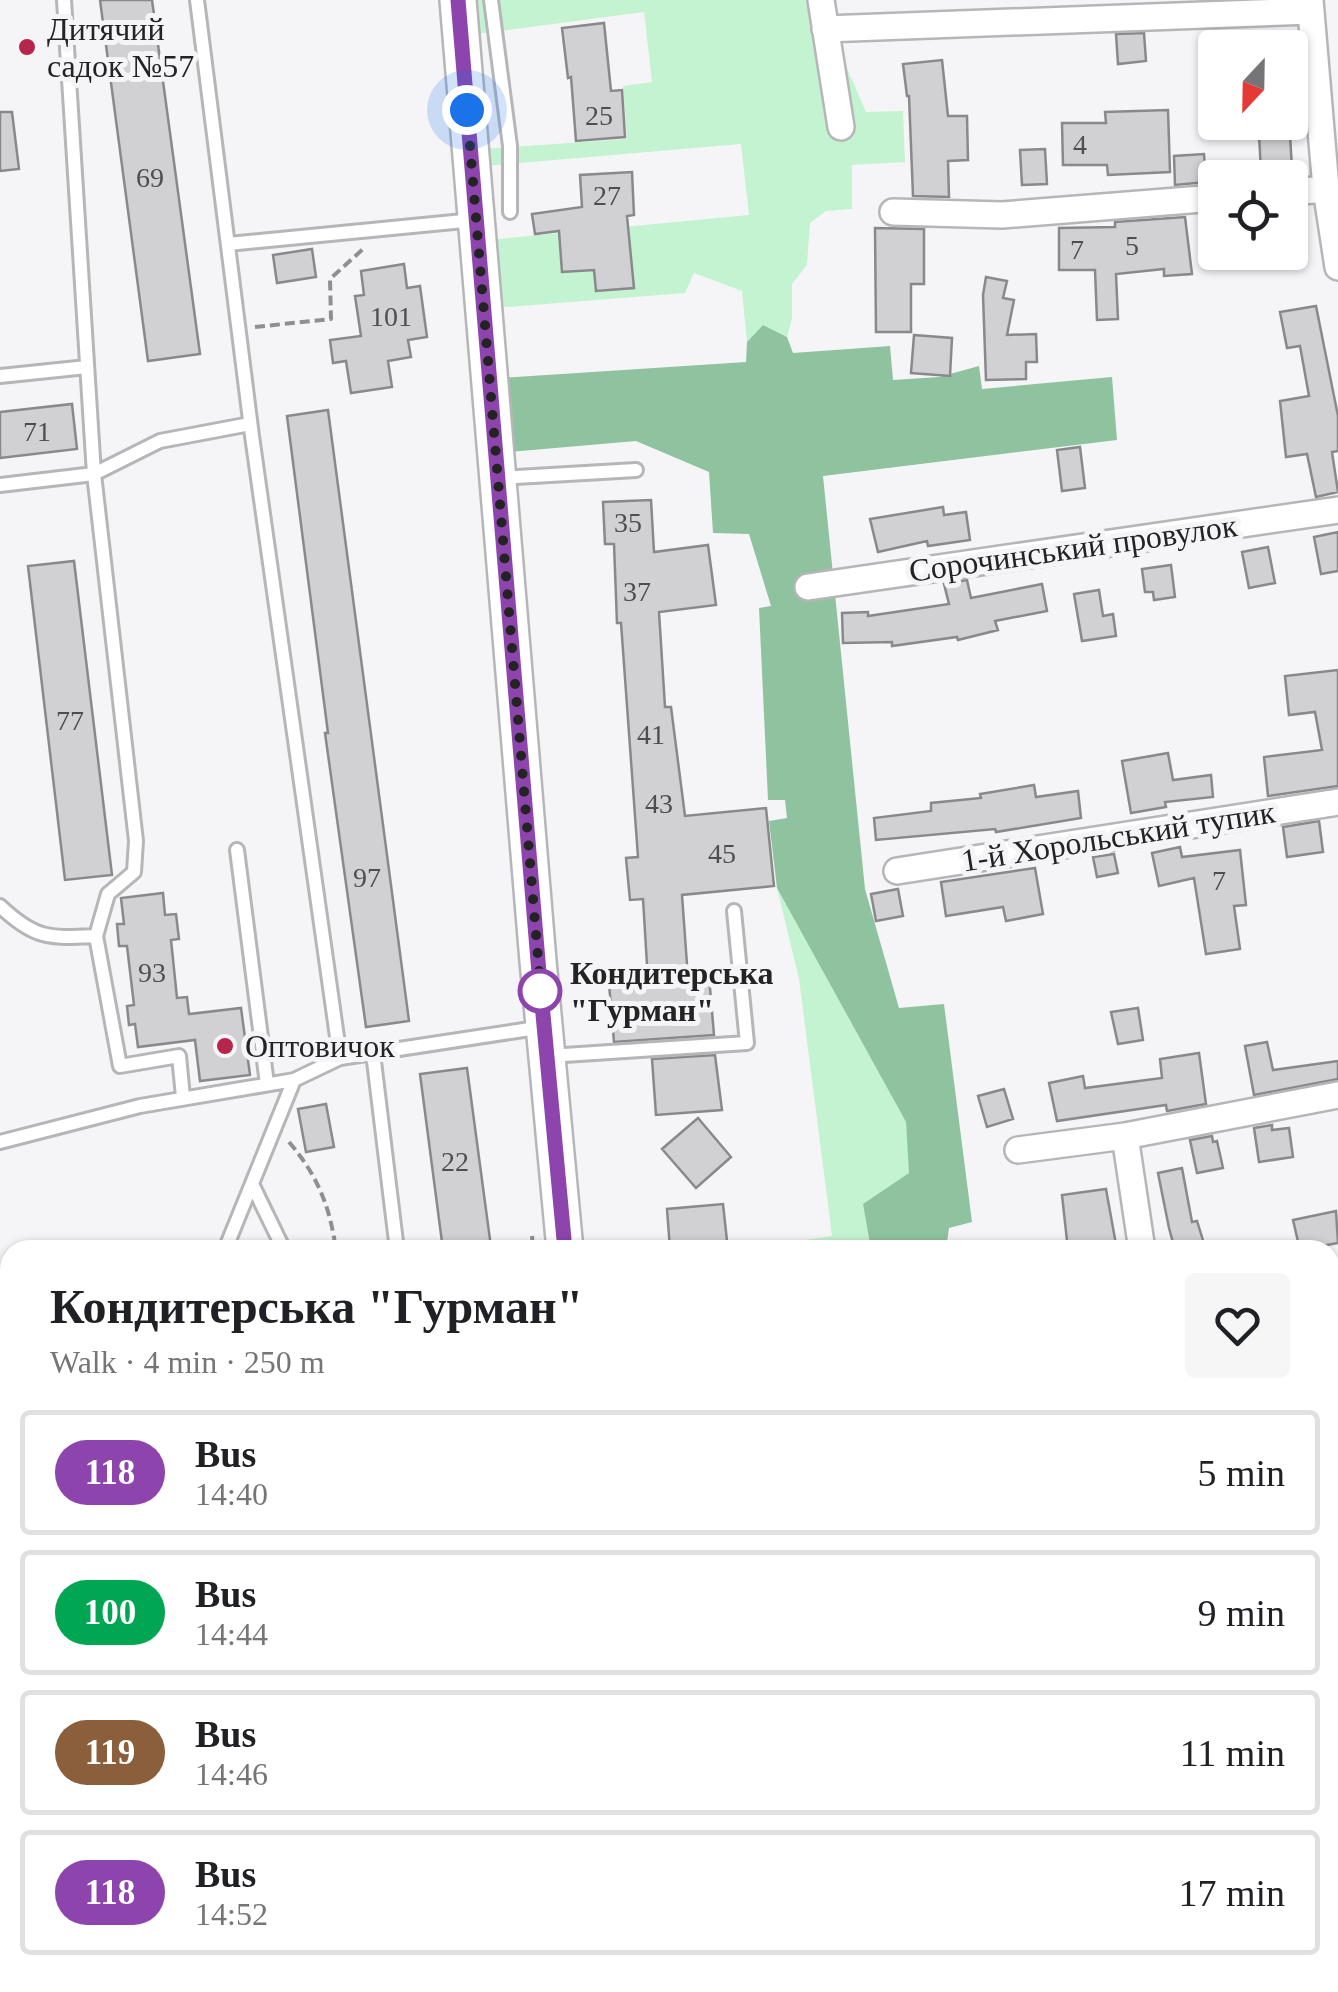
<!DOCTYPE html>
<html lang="en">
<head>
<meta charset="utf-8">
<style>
  :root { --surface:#fff; --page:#f6f6f6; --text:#202124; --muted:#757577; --line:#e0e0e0 }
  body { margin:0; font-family:"Times New Roman",serif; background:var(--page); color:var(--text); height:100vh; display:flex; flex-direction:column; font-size:38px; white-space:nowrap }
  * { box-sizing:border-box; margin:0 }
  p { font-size:32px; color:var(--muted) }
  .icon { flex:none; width:55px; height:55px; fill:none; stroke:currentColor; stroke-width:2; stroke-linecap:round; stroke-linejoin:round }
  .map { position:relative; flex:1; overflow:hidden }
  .panel { position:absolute; left:0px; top:1240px; width:1340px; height:752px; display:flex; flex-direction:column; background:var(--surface); border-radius:30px 30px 0 0; box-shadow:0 2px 8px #0004 }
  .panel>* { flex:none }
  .badge { padding:0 20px; border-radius:32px; font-size:35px; line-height:65px }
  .needle { width:65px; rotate:202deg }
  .fabs { position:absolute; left:1198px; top:30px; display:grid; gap:20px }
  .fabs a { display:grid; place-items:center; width:110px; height:110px; border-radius:10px; background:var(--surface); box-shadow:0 2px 8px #0004; font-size:50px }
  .you { position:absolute; width:50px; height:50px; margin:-25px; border:8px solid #fff; border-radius:50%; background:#1a73e8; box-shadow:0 0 0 15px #1a73e833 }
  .map>.badge { position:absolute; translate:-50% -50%; box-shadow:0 0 0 5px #fff }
  .round { display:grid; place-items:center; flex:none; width:105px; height:105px; border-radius:10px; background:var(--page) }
  .overview { display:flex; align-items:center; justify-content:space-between; height:170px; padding:0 50px }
  h1 { font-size:48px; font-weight:700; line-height:75px }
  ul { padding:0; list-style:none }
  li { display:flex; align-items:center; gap:30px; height:125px; margin:0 20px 15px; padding:0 30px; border:5px solid var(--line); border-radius:10px }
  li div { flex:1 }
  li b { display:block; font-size:38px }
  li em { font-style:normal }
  li .badge { min-width:110px; font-weight:700; text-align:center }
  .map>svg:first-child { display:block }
  .green { fill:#c4f3d2 }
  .forest { fill:#8fc29f }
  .building { fill:#d1d0d3; stroke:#89898c; stroke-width:2.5 }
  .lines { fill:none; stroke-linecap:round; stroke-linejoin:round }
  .lane-casing { stroke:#b6b6b9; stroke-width:18 }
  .street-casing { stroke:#b6b6b9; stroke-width:30 }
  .secondary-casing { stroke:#b6b6b9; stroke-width:40 }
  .path { stroke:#8f8f91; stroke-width:4; stroke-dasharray:10 5; stroke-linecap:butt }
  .lane { stroke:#fff; stroke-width:12 }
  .street { stroke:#fff; stroke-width:25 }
  .secondary { stroke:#fff; stroke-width:35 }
  .line-casing { stroke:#fff; stroke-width:22 }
  .line { stroke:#8e44ad; stroke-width:15 }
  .walk { stroke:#232324; stroke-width:10; stroke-dasharray:0 18 }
  .poi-dot { fill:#b6254c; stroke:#f5f5f8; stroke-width:4 }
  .stop-dot { fill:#fff; stroke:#8e44ad; stroke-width:5 }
  .labels { text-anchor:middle; stroke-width:10; stroke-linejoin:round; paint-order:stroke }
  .number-label { font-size:28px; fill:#4e4e50 }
  .poi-label { font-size:32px; fill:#232324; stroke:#f5f5f8; text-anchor:start }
  .street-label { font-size:32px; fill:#232324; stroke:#f5f5f8 }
  .stop-label { font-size:32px; font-weight:bold; fill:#232324; stroke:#f5f5f8; text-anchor:start }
</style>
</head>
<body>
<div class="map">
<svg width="1338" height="1992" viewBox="0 0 1338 1992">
  <rect width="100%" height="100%" fill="#f5f5f8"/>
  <path class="green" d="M473,0h353l14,52 26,60 37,-1 2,51 -53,3v44l-26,2 -16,12 -3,42 -15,19v35l-5,18 -24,-12 -16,17 -5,-51 -48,-18 -9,20 -190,15 -7,-68 261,-25 -8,-71 -256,22 -3,-17 145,-10 -4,-53 29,-4 -8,-70 -167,22z
    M777,888l129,234 4,51 -47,31 8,46h-132l93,-14 -33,-257z
    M1128,1982l2,10h-190l-1,-9z"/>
  <path class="forest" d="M763,325l24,12 6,16 97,-7 3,34 46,-3 40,-11 3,23 130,-12 5,63 -294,36 42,413 34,119 45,-4 28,218 -23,6 -3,22h-75l-8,-46 46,-31 -3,-51 -129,-234 -8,-67 18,-3 -2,-18h-17l-9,-192 12,-2 -22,-72 -36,-1 -4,-61 -73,-31 -127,11 -7,-74 244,-16 1,-20z"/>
  <path class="building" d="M100,0h52l48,354 -52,7z
    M604,23l7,68 11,-1 3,47 -49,4 -5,-64 -3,1 -6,-50z
    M1144,33l2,28 -28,3 -2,-30z
    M942,60l6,56h19l1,44 -20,1 1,36 -36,-1 -4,-100h-2l-4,-32z
    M1168,110l2,62 -62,3 -1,-10h-44l-1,-42h44l-1,-11z
    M0,112h12l7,57 -19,2z
    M1290,134l2,35 -31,2 -2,-36z
    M1045,149l2,35 -25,1 -2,-35z
    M1204,154l2,28 -31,3 -1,-29z
    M632,172l2,43 -7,1 7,72 -38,3 -2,-21 -32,2 -3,-41 -24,3 -3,-20 50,-7 -2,-32z
    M1185,217l7,57 -28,2v-7l-48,5 2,45 -21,1 -2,-50h-36v-42l56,-1v-5z
    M875,228l49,1v55h-13v48h-35z
    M312,249l4,28 -39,6 -4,-28z
    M404,264l3,24 13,-2 7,51 -19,3 3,17 -23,4 4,26 -41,6 -5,-32 -13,2 -3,-23 31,-4 -6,-40 9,-1 -3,-24z
    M986,277l21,4 -4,17 11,2 -7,35 29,-1 1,28h-11v17l-40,1 -3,-85z
    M1316,306l22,110v35l-6,1 6,40 -22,5 -9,-43 -21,3 -6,-56 29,-5 -9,-50 -13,2 -7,-36z
    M914,335l38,3 -2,38 -39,-3z
    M72,404l5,45 -77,9v-46z
    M328,410l81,611 -43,6 -41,-294h3l-41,-317z
    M1080,447l5,41 -23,3 -5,-41z
    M651,500l3,52 54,-7 8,60 -57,7 6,95h6l14,109 81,-8 8,78 -92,9 6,83 21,-2 5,59 -100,7 -5,-58 39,-3 -5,-82 -13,1 -4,-42 12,-1 -17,-234h-4l-3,-79h-9l-2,-42z
    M943,507l1,8 22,-3 4,28 -42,6 -1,-5 -49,11 -8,-33z
    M1338,532v39l-17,3 -7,-37z
    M1268,547l7,36 -26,5 -7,-36z
    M74,561l38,314 -47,5 -37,-314z
    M1171,565l4,32 -21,3 -1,-8h-8l-3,-23z
    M967,580l4,18 71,-14 5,27 -52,10 3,9 -40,10 -1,-3 -65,9v-4l-49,1 -1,-30 26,-1v4l81,-12 -5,-20z
    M1099,590l4,26 10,-2 3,22 -34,5 -8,-47z
    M1338,670v116l-70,10 -4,-39 58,-7 -7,-38 -26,3 -4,-39z
    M1168,753l5,27 38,-5 2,22 -48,5 1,5 -35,6 -9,-52z
    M1034,785l2,12 42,-6 3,27 -85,14 -1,-3 -119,11 -2,-22 57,-7v-8l50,-5 -1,-4z
    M1319,821l4,31 -36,5 -4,-30z
    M1180,847l2,10 58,-7 6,55 -12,1 6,43 -34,5 -12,-76 -35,8 -7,-33z
    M1114,854l4,19 -21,4 -4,-20z
    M1035,868l8,46 -37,7 -3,-14 -57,9 -5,-34z
    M898,889l5,27 -27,5 -5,-27z
    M163,893l2,22 11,-1 3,25 -8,1 6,58 10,-1 2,17 52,-6 9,67 -50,6 -5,-41 -57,7 -3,-23 -6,1 -2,-19 7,-1 -7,-59h-8l-2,-22h7l-3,-26z
    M1138,1008l5,32 -25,4 -7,-32z
    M1267,1042l6,28 65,-9v18l-84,16 -9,-49z
    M1199,1053l7,51 -39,7 -1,-6 -109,16 -8,-38 34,-7 2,12 77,-10 -2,-19z
    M715,1055l7,55 -66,5 -4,-56z
    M467,1068l24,179 -48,3 -23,-176z
    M1004,1089l9,30 -26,8 -9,-31z
    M326,1104l8,43 -28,5 -8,-43z
    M698,1118l33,39 -35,31 -34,-39z
    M1272,1125v5l17,-2 4,29 -34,5 -5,-34z
    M1212,1136l1,6 4,-1 6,27 -26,5 -7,-33z
    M1182,1168l10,54 5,-1 9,29h-31l-6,-22 -11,-55z
    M1106,1189l11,61h-49l-6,-55z
    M723,1204l5,46h-33l-1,-3 -24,2 -3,-40z
    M1336,1211l2,32 -38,7 -7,-30z"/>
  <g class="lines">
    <g class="lane-casing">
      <path id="lane" d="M64,0l30,474 42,367 -2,31 -26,22 -12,42 24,130 59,-10 4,41
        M197,0l55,436 88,622 203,-31
        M491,0l19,146v66
        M228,244l246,-24
        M0,376l87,-9
        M500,478l136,-8
        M0,485l94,-11 66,-33 90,-17
        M237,850l30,234
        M0,906c36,34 50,32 96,30
        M373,1053l24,197
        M549,1056l198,-13 -13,-132
        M0,1142l140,-36 154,-26 46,-22
        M252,1184l32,66
        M225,1250l69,-170
        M0,1351l10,3
        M5,1445l5,49
        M0,1721h10
        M0,1979l10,-5
        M432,1982l1,10"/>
    </g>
    <g class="street-casing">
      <path id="street" d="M821,0l20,127
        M1310,0l16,189 12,78
        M825,29l486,-18
        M1290,192l36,-3
        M893,212l109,3 213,-17
        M808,587l530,-77
        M897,871l441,-69
        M1125,1136l17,114
        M1018,1150l107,-14 213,-41
        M1330,1617l8,-2
        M1330,1902l8,-1
        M1296,1982l2,10"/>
    </g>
    <g class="secondary-casing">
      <path id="secondary" d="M458,0l80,961 27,289
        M673,1982l2,10"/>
    </g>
    <path class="path" d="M255,327l76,-8 -1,-40 33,-30
      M289,1142c29,34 41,65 47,108
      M532,1236l1,14"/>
    <use href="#lane" class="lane"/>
    <use href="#street" class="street"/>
    <use href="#secondary" class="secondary"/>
  </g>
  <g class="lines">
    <g class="line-casing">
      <path id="line" d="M458,0l80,961 27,289"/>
    </g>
    <use href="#line" class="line"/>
    <path class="walk" d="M467,110l74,884 -1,-3"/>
  </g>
  <g class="poi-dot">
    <circle cx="27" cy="47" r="10"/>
    <circle cx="225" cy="1046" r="10"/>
  </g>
  <circle class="stop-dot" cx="540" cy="991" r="20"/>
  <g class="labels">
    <g class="number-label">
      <text x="599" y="125">25</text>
      <text x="1080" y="154">4</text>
      <text x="150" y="187">69</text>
      <text x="607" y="205">27</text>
      <text x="1132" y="255">5</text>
      <text x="1077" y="259">7</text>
      <text x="391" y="326">101</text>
      <text x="37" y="441">71</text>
      <text x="628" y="532">35</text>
      <text x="637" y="601">37</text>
      <text x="70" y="730">77</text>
      <text x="651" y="744">41</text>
      <text x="659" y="813">43</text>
      <text x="722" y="863">45</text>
      <text x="367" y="887">97</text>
      <text x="1219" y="890">7</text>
      <text x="152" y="982">93</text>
      <text x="455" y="1171">22</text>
    </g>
    <g class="poi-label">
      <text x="47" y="40">Дитячий<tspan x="47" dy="37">садок №57</tspan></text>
      <text x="245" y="1057">Оптовичок</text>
    </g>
    <g class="street-label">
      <text transform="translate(1073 548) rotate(-8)" y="11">Сорочинський провулок</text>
      <text transform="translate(1118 836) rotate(-9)" y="11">1-й Хорольський тупик</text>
    </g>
    <g class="stop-label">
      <text x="570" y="984">Кондитерська<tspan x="570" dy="37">"Гурман"</tspan></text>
    </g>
  </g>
</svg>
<div class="fabs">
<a><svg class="needle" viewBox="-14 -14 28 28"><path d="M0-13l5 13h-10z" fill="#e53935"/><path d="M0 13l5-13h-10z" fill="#757577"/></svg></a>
<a><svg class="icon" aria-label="locate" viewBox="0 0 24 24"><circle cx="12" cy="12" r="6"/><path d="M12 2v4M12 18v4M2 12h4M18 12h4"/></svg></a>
</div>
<div class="you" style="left:467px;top:110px"></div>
<section class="panel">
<div class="overview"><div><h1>Кондитерська &quot;Гурман&quot;</h1><p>Walk · 4 min · 250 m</p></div><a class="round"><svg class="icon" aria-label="heart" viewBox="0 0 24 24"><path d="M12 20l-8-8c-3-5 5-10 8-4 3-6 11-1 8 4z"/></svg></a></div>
<ul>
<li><span class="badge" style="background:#8e44ad;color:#fff">118</span><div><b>Bus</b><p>14:40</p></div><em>5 min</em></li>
<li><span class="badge" style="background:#00a651;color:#fff">100</span><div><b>Bus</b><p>14:44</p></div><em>9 min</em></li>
<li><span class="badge" style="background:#8b5e3c;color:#fff">119</span><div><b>Bus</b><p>14:46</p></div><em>11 min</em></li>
<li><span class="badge" style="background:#8e44ad;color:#fff">118</span><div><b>Bus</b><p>14:52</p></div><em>17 min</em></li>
</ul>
</section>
</div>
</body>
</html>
